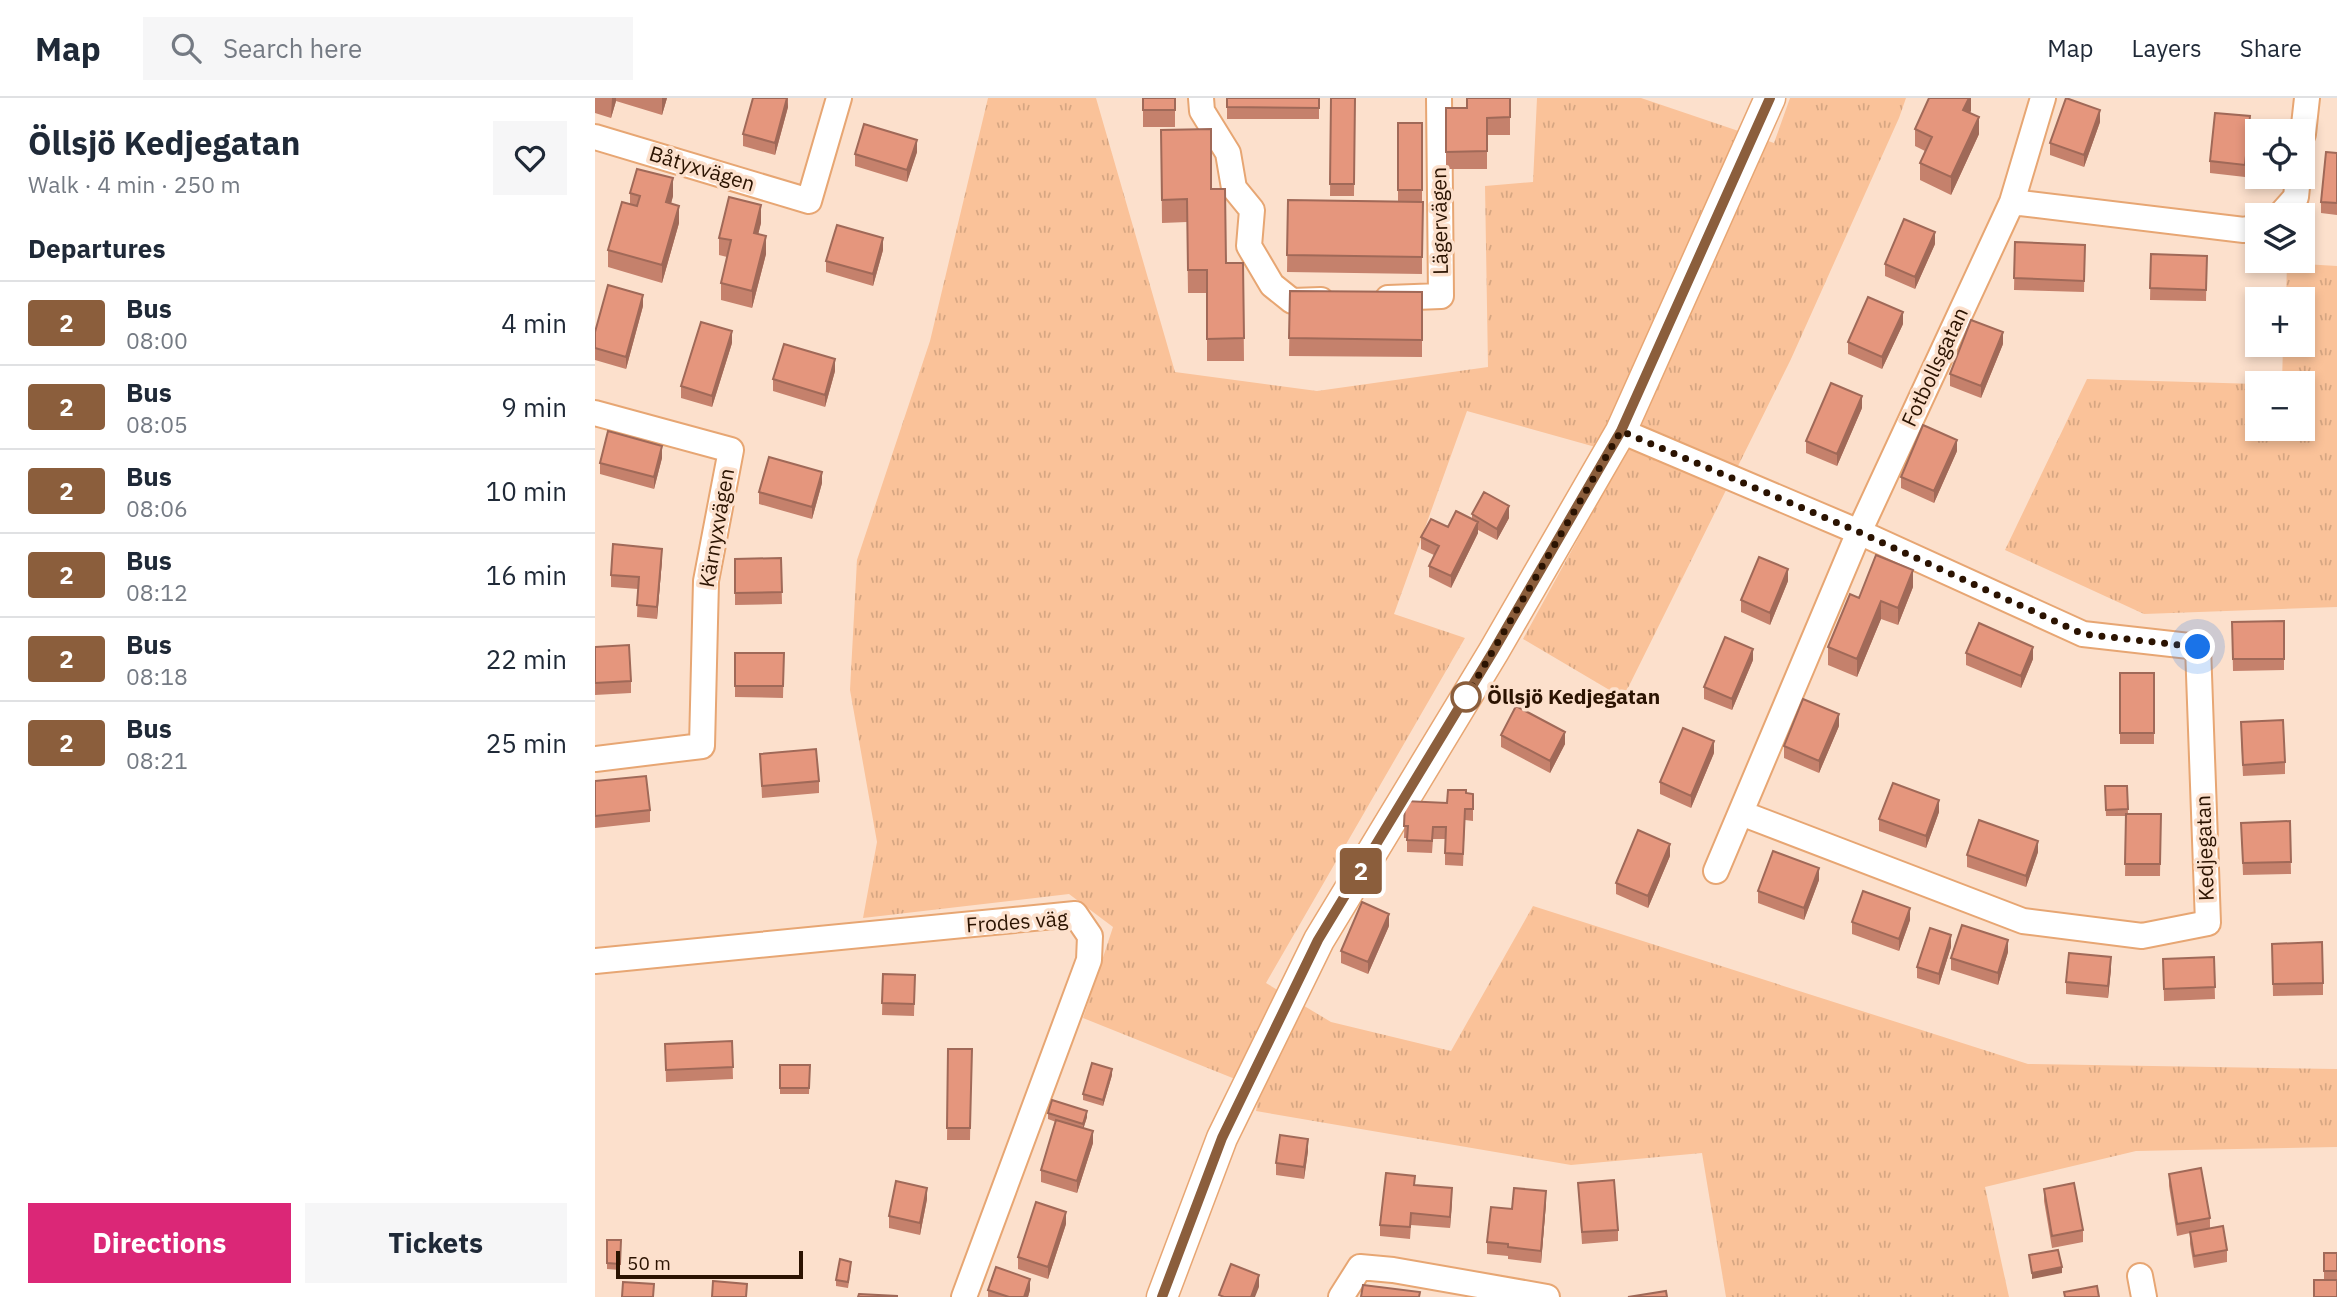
<!DOCTYPE html>
<html lang="en">
<head>
<meta charset="utf-8">
<style>
  :root { --surface:#fff; --page:#f6f6f7; --text:#1f2937; --muted:#747a83; --line:#e0e1e3; --accent:#db2777 }
  body { margin:0; font-family:"IBM Plex Sans",sans-serif; background:var(--page); color:var(--text); height:100vh; display:flex; flex-direction:column; font-size:26px; white-space:nowrap }
  * { box-sizing:border-box; margin:0 }
  p { font-size:23px; color:var(--muted) }
  .icon { flex:none; width:38px; height:38px; fill:none; stroke:currentColor; stroke-width:2; stroke-linecap:round; stroke-linejoin:round }
  .map { position:relative; flex:1; overflow:hidden }
  .drawer { display:flex; flex-direction:column; background:var(--surface); width:595px }
  .drawer>* { flex:none }
  .badge { padding:0 14px; border-radius:5px; font-size:24px; line-height:46px }
  .fabs { position:absolute; left:1650px; top:21px; display:grid; gap:14px }
  .fabs a { display:grid; place-items:center; width:70px; height:70px; border-radius:0px; background:var(--surface); box-shadow:0 4px 10px #0003; font-size:35px }
  .scale { position:absolute; left:21px; bottom:18px; width:187px; box-sizing:border-box; padding-left:7px; border:4px solid #2b1301; border-top:0; font-size:19px; line-height:24px; white-space:nowrap; color:#2b1301; -webkit-text-stroke:5px #fce0cc; paint-order:stroke }
  .you { position:absolute; width:35px; height:35px; margin:-18px; border:5px solid #fff; border-radius:50%; background:#1a73e8; box-shadow:0 0 0 10px #1a73e833 }
  .map>.badge { position:absolute; translate:-50% -50%; box-shadow:0 0 0 4px #fff }
  h2 { padding:0 28px; font-size:26px; line-height:63px }
  .round { display:grid; place-items:center; flex:none; width:74px; height:74px; border-radius:0px; background:var(--page) }
  .headline { display:flex; align-items:center; justify-content:space-between; height:119px; padding:0 28px }
  h1 { font-size:33px; font-weight:700; line-height:52px }
  .button { display:flex; gap:14px; margin-top:auto; padding:14px 28px }
  .button a { flex:1; height:80px; border-radius:0px; background:var(--accent); color:#fff; font-size:28px; font-weight:700; line-height:80px; text-align:center }
  .button a+a { background:var(--page); color:var(--text) }
  ul { padding:0; list-style:none }
  li { display:flex; align-items:center; gap:21px; height:84px; padding:0 28px; border-top:2px solid var(--line) }
  li div { flex:1 }
  li b { display:block; font-size:26px }
  li em { font-style:normal }
  li .badge { min-width:77px; font-weight:700; text-align:center }
  header { display:flex; align-items:center; gap:42px; box-sizing:border-box; height:98px; padding:0 35px; background:var(--surface); border-bottom:2px solid var(--line) }
  header strong { font-size:33px }
  nav { display:flex; gap:38px; margin-inline-start:auto; font-size:24px }
  .search { width:490px; height:63px; background:var(--page); display:flex; align-items:center; gap:18px; box-sizing:border-box; padding:0 24px; border-radius:0px; color:var(--muted); font-size:26px }
  main { display:flex; flex:1; min-height:0 }
  .map>svg:first-child { display:block }
  .park { fill:url(#park-tufts) }
  .lines { fill:none; stroke-linecap:round; stroke-linejoin:round }
  .minor-casing { stroke:#e7a673; stroke-width:28 }
  .tertiary-casing { stroke:#e7a673; stroke-width:33 }
  .minor { stroke:#fff; stroke-width:24 }
  .tertiary { stroke:#fff; stroke-width:30 }
  .wall { fill:#c5816c }
  .shaded-wall { fill:#a06958 }
  .building { fill:#e5967d; stroke:#a06958; stroke-width:2 }
  .line-casing { stroke:#fff; stroke-width:16 }
  .line { stroke:#8b5e3c; stroke-width:10 }
  .walk { stroke:#2b1301; stroke-width:7; stroke-dasharray:0 12.6 }
  .stop-dot { fill:#fff; stroke:#8b5e3c; stroke-width:3.5 }
  .labels { text-anchor:middle; stroke-width:7; stroke-linejoin:round; paint-order:stroke }
  .street-label { font-size:21px; fill:#2b1301; stroke:#fce0cc }
  .stop-label { font-size:21px; font-weight:bold; fill:#2b1301; stroke:#fce0cc; text-anchor:start }
</style>
</head>
<body>
<header>
<strong>Map</strong>
<div class="search"><svg class="icon" aria-label="search" viewBox="0 0 24 24"><circle cx="10" cy="10" r="6"/><path d="M15 15l6 6"/></svg>Search here</div>
<nav><a>Map</a><a>Layers</a><a>Share</a></nav>
</header>
<main>
<section class="drawer">
<div class="headline"><div><h1>Öllsjö Kedjegatan</h1><p>Walk · 4 min · 250 m</p></div><a class="round"><svg class="icon" aria-label="heart" viewBox="0 0 24 24"><path d="M12 20l-8-8c-3-5 5-10 8-4 3-6 11-1 8 4z"/></svg></a></div>
<h2>Departures</h2>
<ul>
<li><span class="badge" style="background:#8b5e3c;color:#fff">2</span><div><b>Bus</b><p>08:00</p></div><em>4 min</em></li>
<li><span class="badge" style="background:#8b5e3c;color:#fff">2</span><div><b>Bus</b><p>08:05</p></div><em>9 min</em></li>
<li><span class="badge" style="background:#8b5e3c;color:#fff">2</span><div><b>Bus</b><p>08:06</p></div><em>10 min</em></li>
<li><span class="badge" style="background:#8b5e3c;color:#fff">2</span><div><b>Bus</b><p>08:12</p></div><em>16 min</em></li>
<li><span class="badge" style="background:#8b5e3c;color:#fff">2</span><div><b>Bus</b><p>08:18</p></div><em>22 min</em></li>
<li><span class="badge" style="background:#8b5e3c;color:#fff">2</span><div><b>Bus</b><p>08:21</p></div><em>25 min</em></li>
</ul>
<div class="button"><a>Directions</a><a>Tickets</a></div>
</section>
<div class="map">
<svg width="1742" height="1199" viewBox="0 0 1742 1199">
  <defs>
    <pattern id="park-tufts" width="24" height="20" patternUnits="userSpaceOnUse" patternTransform="scale(1.75)"><rect width="24" height="20" fill="#fac299"/><path d="M3 7l-1-3M5 7V3M7 7l1-3M15 17l-1-3M17 17v-4M19 17l1-3" fill="none" stroke="#d6a682"/></pattern>
  </defs>
  <rect width="100%" height="100%" fill="#fce0cc"/>
  <path class="park" d="M393,0h108l79,274 142,19 171,-24 -3,-181 48,-4 4,-84h104l133,45 16,-45h116l-7,20 -108,241 -168,339 -100,-59 101,-184 -157,-44 -73,203 71,24 -199,345 65,39 120,29 82,-145 495,158 309,5v78l-201,4 -151,36 24,110h-283l-24,-144 -131,12 -315,-54 4,-22 -177,-71 30,-91 -44,-33 -206,24 14,-76 -27,-152 7,-130 73,-219z
    M1692,165l50,3v341l-193,7 -139,-64 82,-171 170,5v45h46v-46h-21l1,-38h20v-46h-17z"/>
  <g class="lines">
    <g class="minor-casing">
      <path id="minor" d="M606,0l1,13 26,42 6,35 18,22 -3,36 23,39 20,16 29,-1
        M1708,36l4,-36
        M0,39l214,64 30,-103
        M1417,104l232,28 13,-3
        M1685,117l16,-18 2,-20
        M793,200l53,-2 -2,-198
        M0,315l136,37 -25,131 -4,165 -107,13
        M1026,333l238,101 224,102 115,13 10,276 -66,13 -119,-15 -282,-108
        M1121,773l143,-339 153,-330 31,-104
        M0,863l480,-47 15,22 -1,24 -125,337
        M1545,1178l4,21
        M746,1199l19,-30 33,3 154,27"/>
    </g>
    <g class="tertiary-casing">
      <path id="tertiary" d="M567,1199l60,-159 97,-198 175,-289 127,-220 149,-333"/>
    </g>
    <use href="#minor" class="minor"/>
    <use href="#tertiary" class="tertiary"/>
  </g>
  <path class="wall" d="M0,0h72l-5,17 -46,-14 -5,17 -16,-5z
    M193,0v9l-13,48 -32,-9v-12z
    M548,0h32v29h-32z
    M632,0h92v21h-92z
    M736,0h24l-1,98h-24z
    M915,0v37h-23v34h-41v-61h21z
    M1376,0l-1,15 9,21 -28,61 -31,-15v-17l5,-12 -10,-5v-17z
    M1505,24l-16,45 -34,-12v-12z
    M803,25h24v151l-135,-2 1,-72 110,1z
    M1655,30l-5,49 -35,-4v-12z
    M566,32l50,59 15,74h17l1,98h-37v-68h-19l-1,-71 -25,1z
    M322,54l-10,30 -52,-16v-12z
    M1742,55v62l-16,-2v-11z
    M35,95l43,3 -2,8 8,19 -17,60 -54,-16v-17l22,-46z
    M166,125l-3,11 8,20 -14,54 -31,-8v-17l6,-26 -8,-2v-17z
    M1420,144l70,3 -1,47 -70,-2z
    M1340,146l-20,45 -30,-13v-12z
    M288,152l-10,36 -47,-14v-11z
    M1556,156l56,2 -1,45 -56,-1z
    M695,193l132,1v65l-133,-1z
    M48,208l-17,63 -31,-9v-28z
    M1308,226l-21,45 -34,-15v-12z
    M137,245l-20,64 -31,-9v-12z
    M1408,246l-22,54 -31,-12v-12z
    M240,273l-10,36 -52,-16v-12z
    M1267,310l-25,58 -31,-13v-12z
    M1362,353l-23,52 -33,-15v-11z
    M67,360l-8,31 -54,-15v-11z
    M227,385l-10,36 -53,-15v-12z
    M877,416l37,4 -12,22 -19,-10v3l-27,55 -22,-11v-11l5,-11 -13,-6v-12l51,-18z
    M186,460l1,46 -47,1v-46z
    M67,462l-5,59 -20,-2 1,-28 -27,-2v-12z
    M1193,483l-18,44 -29,-13v-12z
    M1318,489l-15,38 -17,-6 -24,58 -29,-12v-18l31,-49z
    M1689,523v49l-51,1 -1,-49z
    M0,549l36,34v12l-36,2z
    M140,555h49l-1,45 -48,-1z
    M1371,555l67,6 -12,29 -55,-23z
    M1158,562l-21,50 -28,-11v-12z
    M1525,575h34v71h-34z
    M1244,628l-20,47 -35,-15v-12z
    M1646,636l44,28v12l-42,2z
    M906,637l64,9 -15,29 -49,-26z
    M1119,655l-23,55 -31,-14v-12z
    M165,656l59,27v12l-57,5z
    M0,683l55,29v12l-55,6z
    M1510,688h22l1,28h33l-1,62h-35l1,-60h-20z
    M871,695l7,1v27l-8,-1 -2,46 -18,-1v-26h-12l-1,14 -25,-1v-14h-3l1,-37 42,2z
    M1344,714l-13,36 -47,-17v-12z
    M1695,723l1,53 -48,1 -2,-52z
    M1443,754l-12,35 -59,-20v-12z
    M1075,758l-22,52 -32,-14v-11z
    M1224,782l-15,40 -46,-17v-12z
    M1315,822l-11,31 -47,-17v-12z
    M794,828l-21,48 -27,-11v-12z
    M1677,846l51,39v12l-50,1z
    M1356,849l-12,38 -22,-7v-11z
    M1413,854l-10,33 -47,-15v-12z
    M1619,859l1,42 -51,2 -1,-42z
    M1516,871l-3,29 -42,-4v-12z
    M288,876l32,1 -1,41 -32,-1z
    M137,943l1,38 -67,3 -1,-38z
    M353,951h24l-2,91h-23z
    M185,967h30l-1,29h-29z
    M517,977l-9,31 -20,-6v-6z
    M453,1015l39,4 -4,12 10,14 -16,50 -36,-11v-12l15,-48 -8,-3z
    M713,1053l-4,28 -28,-4v-12z
    M1574,1076l41,44v11l17,21v12l-33,6 -4,-24v-11l-13,3 -8,-50z
    M983,1085l40,47v11l-36,3z
    M820,1087l37,15 -2,28 -39,-3 -1,14 -30,-3v-11z
    M1449,1091l39,41v12l-31,6 -8,-47z
    M332,1101l-7,36 -31,-7v-12z
    M951,1105l-5,60 -33,-4v-3l-21,-2v-12l25,-33z
    M471,1126l-18,55 -30,-10v-12z
    M12,1142h14l-1,30 -13,-1z
    M1729,1155h13v44l-13,-17z
    M256,1170l-3,20 -12,-2v-6z
    M393,1192h42l-2,7h-40z"/>
  <path class="shaded-wall" d="M17,0h4v3l-5,17z
    M67,0h5l-5,17z
    M192,0l1,9 -13,48v-12z
    M1374,0h2v13l-8,16v-17z
    M1505,12v12l-16,45v-12z
    M1655,18v12l-5,49v-12z
    M1384,19v17l-28,61v-18z
    M322,42v12l-10,30v-12z
    M78,80v18l-7,24v-18z
    M166,107v18l-7,28v-18z
    M84,108v17l-17,60v-18z
    M1340,134v12l-20,45v-12z
    M171,138v18l-14,54v-17z
    M288,140v12l-10,36v-12z
    M48,197v11l-17,63v-12z
    M1308,214v12l-21,45v-12z
    M137,233v12l-20,64v-11z
    M1408,234v12l-22,54v-12z
    M240,261v12l-10,36v-12z
    M1267,298v12l-25,58v-12z
    M1362,342v11l-23,52v-12z
    M67,348v12l-8,31v-12z
    M227,374v11l-10,36v-12z
    M914,408v12l-12,22v-11z
    M883,424v11l-27,55v-12z
    M67,451v11l-5,59v-12z
    M1193,471v12l-18,44v-12z
    M1318,472v17l-15,38v-17z
    M1286,503v18l-24,58v-18z
    M1438,549v12l-12,29v-12z
    M1158,551v11l-21,50v-11z
    M1244,616v12l-20,47v-12z
    M970,634v12l-15,29v-12z
    M1119,643v12l-23,55v-12z
    M1344,702v12l-13,36v-12z
    M1443,743v11l-12,35v-11z
    M1075,746v12l-22,52v-12z
    M1224,770v12l-15,40v-12z
    M1315,810v12l-11,31v-12z
    M794,816v12l-21,48v-12z
    M1356,837v12l-12,38v-11z
    M1413,842v12l-10,33v-12z
    M1516,859v12l-3,29v-12z
    M517,971v6l-9,31v-6z
    M492,1013v6l-4,13v-6z
    M498,1033v12l-16,50v-12z
    M713,1041v12l-4,28v-12z
    M332,1090v11l-7,36v-12z
    M857,1090v12l-2,28v-11z
    M951,1093v12l-5,60v-12z
    M471,1114v12l-18,55v-12z
    M1467,1169v6l-30,6v-6z
    M664,1177v12l-4,10h-4z
    M435,1181v11l-2,7h-4z"/>
  <path class="building" d="M158,0h34l-12,45 -32,-9z
    M548,0h32v12h-32z
    M632,0h92v10l-92,-1z
    M736,0h24l-1,86h-24z
    M872,0h43v19l-23,1v33l-41,1v-44h21z
    M1334,0h40l-6,12 16,7 -28,60 -31,-14 12,-26 -17,-8z
    M1471,0l34,12 -16,45 -34,-12z
    M1620,15l35,3 -5,49 -35,-4z
    M803,25h24v67h-24z
    M269,26l53,16 -10,30 -52,-16z
    M616,31v60h14l1,74h17l1,75 -37,1v-69h-19l-1,-71 -25,1 -1,-70z
    M1731,54l11,1v50l-16,-1z
    M42,71l36,9 -7,24 13,4 -17,59 -54,-15 14,-48 15,4 3,-10 -10,-3z
    M134,99l32,8 -7,28 12,3 -14,55 -31,-8 10,-43 -12,-2z
    M693,102l135,2 -1,55 -135,-2z
    M1309,121l31,13 -20,45 -30,-13z
    M242,127l46,13 -10,36 -47,-13z
    M1420,144l70,3 -1,36 -70,-3z
    M1556,156l56,2 -1,34 -56,-2z
    M13,187l35,10 -17,62 -31,-9v-16z
    M695,193l132,1v48l-133,-2z
    M1273,199l35,15 -21,45 -34,-15z
    M1376,222l32,12 -22,54 -31,-12z
    M106,224l31,9 -20,65 -31,-10z
    M189,246l51,15 -10,36 -52,-16z
    M1236,285l31,13 -25,58 -31,-13z
    M1328,327l34,15 -23,51 -33,-14z
    M13,333l54,15 -8,31 -54,-14z
    M174,359l53,15 -10,35 -53,-15z
    M889,394l25,14 -12,23 -25,-15z
    M861,413l22,11 -27,54 -22,-10 10,-20 -18,-9 10,-18 17,8z
    M18,446l49,5 -5,58 -20,-2 2,-28 -28,-2z
    M1281,457l37,15 -15,38 -17,-7 -24,58 -29,-12 22,-53 9,4z
    M1164,459l29,12 -18,44 -29,-13z
    M186,460l1,34 -47,1v-34z
    M1689,523v38h-51l-1,-37z
    M1384,525l54,24 -12,29 -55,-23z
    M1130,539l28,12 -21,50 -28,-12z
    M34,547l2,36 -36,2v-36z
    M140,555h49l-1,33h-48z
    M1525,575h34v60h-34z
    M1208,601l36,15 -20,47 -35,-15z
    M921,608l49,26 -15,29 -49,-26z
    M1688,622l2,42 -42,3 -2,-43z
    M1088,630l31,13 -23,55 -31,-14z
    M221,651l3,32 -57,5 -2,-32z
    M51,678l4,34 -55,6v-35z
    M1298,685l46,17 -13,36 -47,-17z
    M1510,688h22l1,23 -22,1z
    M853,692h18v3l7,1v15h-8l-2,45 -18,-1 1,-26h-13l-1,14 -25,-1 1,-14h-4l1,-25 42,2z
    M1531,716h35l-1,50h-35z
    M1384,722l59,21 -12,35 -59,-21z
    M1695,723l1,41 -48,1 -2,-40z
    M1043,732l32,14 -22,52 -32,-13z
    M1178,753l46,17 -15,40 -46,-17z
    M1268,793l47,17 -11,31 -47,-17z
    M767,804l27,12 -21,48 -27,-11z
    M1367,827l46,15 -10,33 -47,-15z
    M1335,830l21,7 -12,39 -22,-7z
    M1727,844l1,41 -50,1 -1,-40z
    M1474,855l42,4 -3,29 -42,-4z
    M1619,859l1,30 -51,2 -1,-30z
    M288,876l32,1 -1,29 -32,-1z
    M137,943l1,26 -67,3 -1,-26z
    M353,951h24l-2,79h-23z
    M497,965l20,6 -9,31 -20,-6z
    M185,967h30l-1,23h-29z
    M457,1002l35,11 -4,13 -35,-11z
    M461,1022l37,11 -16,50 -36,-11z
    M685,1037l28,4 -4,28 -28,-4z
    M1606,1070l9,50 -33,6 -8,-50z
    M791,1075l29,3 -1,9 38,3 -2,29 -39,-4 -1,14 -30,-2z
    M1019,1082l4,50 -36,2 -4,-49z
    M301,1083l31,7 -7,35 -31,-7z
    M1479,1085l9,47 -31,6 -8,-47z
    M919,1090l32,3 -5,60 -33,-4v-3l-21,-2 4,-35 21,2z
    M441,1104l30,10 -18,55 -30,-10z
    M1628,1128l4,24 -33,6 -4,-24z
    M12,1142h14l-1,24 -13,-1z
    M1463,1152l4,17 -30,6 -3,-18z
    M1729,1155h13v18h-13z
    M245,1161l11,3 -3,20 -12,-2z
    M636,1166l28,11 -8,22h-27l-5,-2z
    M401,1169l34,12 -6,18h-15l-21,-7z
    M1719,1182h23v17h-23z
    M118,1183l34,3 -1,13h-34z
    M28,1184l31,2 -1,13h-31z
    M768,1187l57,7 -1,5h-58z
    M1502,1188l2,11h-34l-1,-5z
    M1071,1193l1,6h-39z
    M264,1196l38,2v1h-39z"/>
  <g class="lines">
    <g class="line-casing">
      <path id="line" d="M567,1199l60,-159 96,-198 176,-290 127,-219 149,-333"/>
    </g>
    <use href="#line" class="line"/>
    <path class="walk" d="M871,599l155,-266 238,101 224,102 115,13"/>
  </g>
  <circle class="stop-dot" cx="871" cy="599" r="14"/>
  <g class="labels">
    <g class="street-label">
      <text transform="translate(107 71) rotate(17)" y="7">Båtyxvägen</text>
      <text transform="translate(845 123) rotate(-91)" y="7">Lägervägen</text>
      <text transform="translate(1340 269) rotate(-65)" y="7">Fotbollsgatan</text>
      <text transform="translate(122 430) rotate(-80)" y="7">Kärnyxvägen</text>
      <text transform="translate(1610 750) rotate(-92)" y="7">Kedjegatan</text>
      <text transform="translate(422 824) rotate(-4)" y="7">Frodes väg</text>
    </g>
    <g class="stop-label">
      <text x="892" y="606">Öllsjö Kedjegatan</text>
    </g>
  </g>
</svg>
<div class="fabs">
<a><svg class="icon" aria-label="locate" viewBox="0 0 24 24"><circle cx="12" cy="12" r="6"/><path d="M12 2v4M12 18v4M2 12h4M18 12h4"/></svg></a>
<a><svg class="icon" aria-label="layers" viewBox="0 0 24 24"><path d="M12 4l9 5-9 5-9-5zM3 14l9 5 9-5"/></svg></a>
<a>+</a>
<a>−</a>
</div>
<div class="scale">50 m</div>
<div class="you" style="left:1603px;top:549px"></div>
<b class="badge" style="left:766px;top:773px;background:#8b5e3c;color:#fff">2</b>
</div>
</main>
</body>
</html>
